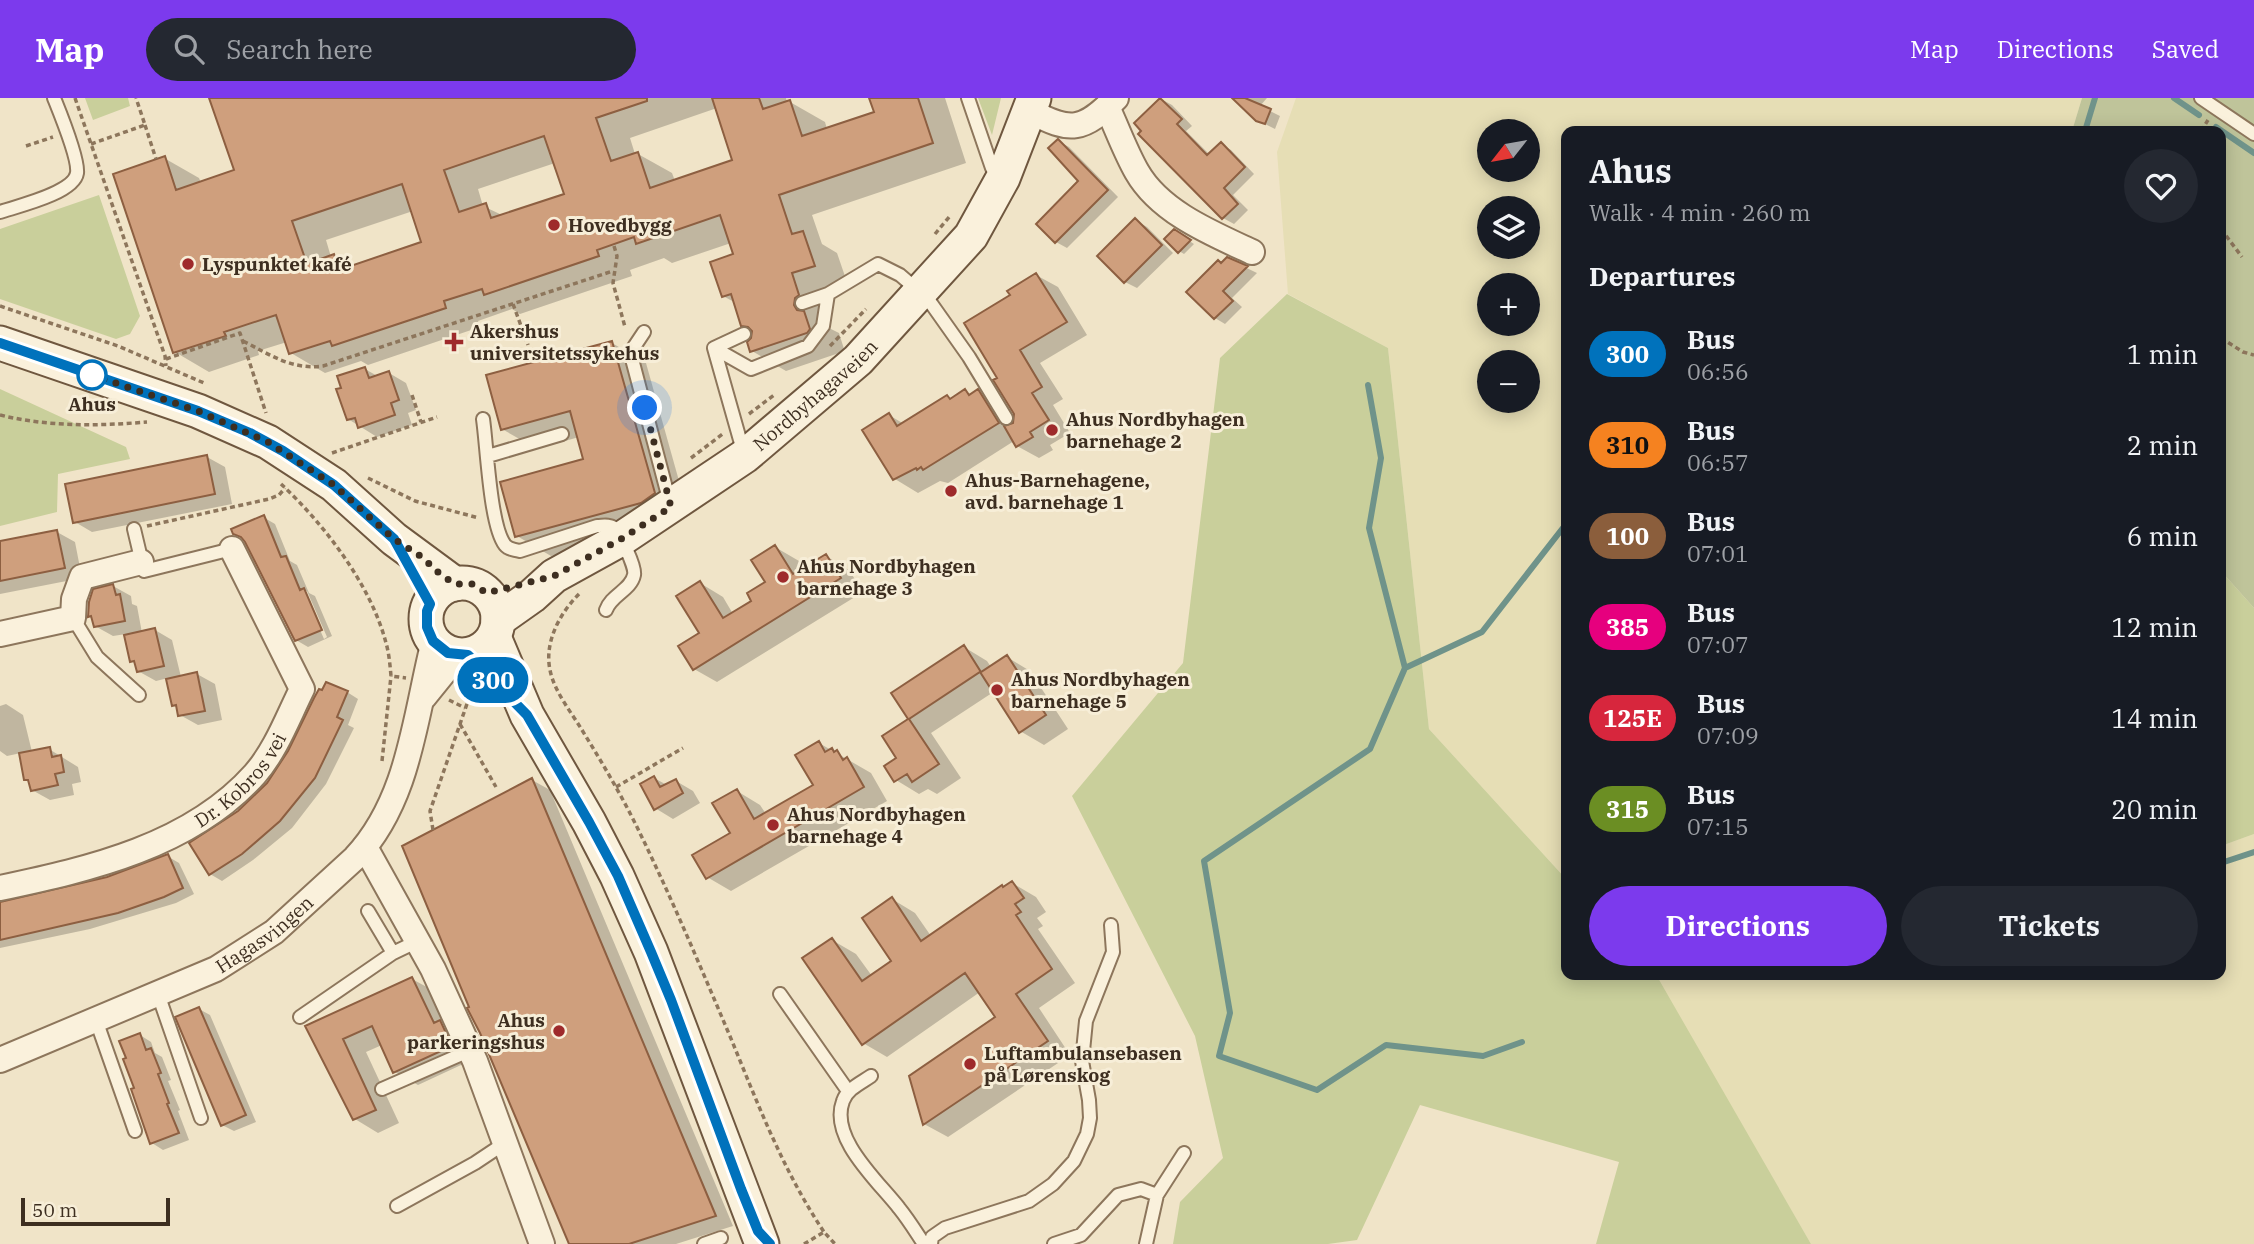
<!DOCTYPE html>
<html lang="en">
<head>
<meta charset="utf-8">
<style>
  :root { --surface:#171b24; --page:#242831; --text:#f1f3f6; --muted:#9ea1a6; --accent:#7c3aed }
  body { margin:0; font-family:"IBM Plex Serif",serif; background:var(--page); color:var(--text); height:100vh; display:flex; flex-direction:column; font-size:26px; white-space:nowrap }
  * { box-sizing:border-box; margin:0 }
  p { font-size:23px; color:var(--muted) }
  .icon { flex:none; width:38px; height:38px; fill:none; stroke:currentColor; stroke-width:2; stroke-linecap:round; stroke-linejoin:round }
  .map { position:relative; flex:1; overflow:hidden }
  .panel { position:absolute; left:1561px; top:28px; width:665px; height:854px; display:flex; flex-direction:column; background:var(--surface); border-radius:14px; box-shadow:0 4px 18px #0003 }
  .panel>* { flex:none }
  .badge { padding:0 14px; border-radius:23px; font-size:24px; line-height:46px }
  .needle { width:46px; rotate:239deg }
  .buttons { position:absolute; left:1477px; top:21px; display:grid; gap:14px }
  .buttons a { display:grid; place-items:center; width:63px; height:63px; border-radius:50%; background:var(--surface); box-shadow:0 4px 18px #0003; font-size:35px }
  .scale { position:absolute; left:21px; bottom:18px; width:149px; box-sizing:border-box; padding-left:7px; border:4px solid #3d2e20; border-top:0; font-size:19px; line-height:24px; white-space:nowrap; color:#3d2e20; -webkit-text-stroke:5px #f7eed8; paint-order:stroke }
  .you { position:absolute; width:35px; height:35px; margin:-18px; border:5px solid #fff; border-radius:50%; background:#1a73e8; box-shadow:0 0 0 10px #1a73e833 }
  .map>.badge { position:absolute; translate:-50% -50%; box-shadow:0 0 0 4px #fff }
  h2 { padding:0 28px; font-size:26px; line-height:63px }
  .round { display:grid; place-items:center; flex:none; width:74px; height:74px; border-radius:37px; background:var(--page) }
  .overview { display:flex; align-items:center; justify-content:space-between; height:119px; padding:0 28px }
  h1 { font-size:33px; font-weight:700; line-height:52px }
  .button { display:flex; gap:14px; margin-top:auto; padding:14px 28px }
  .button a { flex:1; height:80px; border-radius:42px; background:var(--accent); color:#fff; font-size:28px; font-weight:700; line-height:80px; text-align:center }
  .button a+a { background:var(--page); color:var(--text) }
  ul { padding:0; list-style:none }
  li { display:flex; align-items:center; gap:21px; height:91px; padding:0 28px }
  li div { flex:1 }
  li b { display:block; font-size:26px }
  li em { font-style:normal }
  li .badge { min-width:77px; font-weight:700; text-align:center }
  header { display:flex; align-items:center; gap:42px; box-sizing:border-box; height:98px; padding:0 35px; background:var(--accent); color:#fff }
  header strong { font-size:33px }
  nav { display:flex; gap:38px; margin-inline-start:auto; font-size:24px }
  .search { width:490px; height:63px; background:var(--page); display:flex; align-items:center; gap:18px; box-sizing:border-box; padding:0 24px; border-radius:38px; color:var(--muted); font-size:26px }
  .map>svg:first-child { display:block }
  .farmland { fill:#e6deb5; fill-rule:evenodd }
  .green { fill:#c9cf9b }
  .cemetery { fill:#bfc49a }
  .shadow { fill:#0003; fill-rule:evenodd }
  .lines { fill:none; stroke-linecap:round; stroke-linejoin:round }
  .stream { stroke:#6f938a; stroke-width:6 }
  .building { fill:#cf9f7d; stroke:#8d5f41; stroke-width:2; fill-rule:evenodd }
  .lane-casing { stroke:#8d765c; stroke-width:16 }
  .street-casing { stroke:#8d765c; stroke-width:28 }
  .secondary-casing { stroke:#6f573f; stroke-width:37 }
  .path { stroke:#8d765c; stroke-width:3.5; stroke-dasharray:5 3.5; stroke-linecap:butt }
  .lane { stroke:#faf1dc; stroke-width:12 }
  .street { stroke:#faf1dc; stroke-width:24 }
  .secondary { stroke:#faf1dc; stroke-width:33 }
  .line-casing { stroke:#fff; stroke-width:16 }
  .line { stroke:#0072bc; stroke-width:10 }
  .walk { stroke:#3d2e20; stroke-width:7; stroke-dasharray:0 12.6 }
  .poi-dot { fill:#9e2a2b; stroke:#f7eed8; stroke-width:2.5 }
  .stop-dot { fill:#fff; stroke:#0072bc; stroke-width:3.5 }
  .labels { text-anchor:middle; stroke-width:6; stroke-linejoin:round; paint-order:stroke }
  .poi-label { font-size:19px; font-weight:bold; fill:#3d2e20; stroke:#f7eed8; text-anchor:start }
  .street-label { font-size:19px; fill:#3d2e20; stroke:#f7eed8 }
  .stop-label { font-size:19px; font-weight:bold; fill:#3d2e20; stroke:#f7eed8 }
</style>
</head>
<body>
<header>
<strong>Map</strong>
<div class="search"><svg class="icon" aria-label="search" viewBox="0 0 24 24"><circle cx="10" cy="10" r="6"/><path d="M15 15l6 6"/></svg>Search here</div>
<nav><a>Map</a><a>Directions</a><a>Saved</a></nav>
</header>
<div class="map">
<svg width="2254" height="1146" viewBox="0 0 2254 1146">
  <rect width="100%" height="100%" fill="#f0e4c8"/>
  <path class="farmland" d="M1296,0h786l-10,33h-506v748l-137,-150 -41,-381 -100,-54 -11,-142zM1489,33h39v39h-39zM1489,110h39v39h-39zM1489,187h39v39h-39zM1489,264h39v39h-39z
    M2254,736v410h-443l-157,-269h567v-129z"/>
  <path class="green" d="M85,0h43l2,8 -37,14z
    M978,0h23l-9,37z
    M99,97l41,121 -10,18 -14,5 -116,-40v-70z
    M1287,196l101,54 41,381 137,150v96h88l4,3 153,266h-215l23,-82 -199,-57 -63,135 -29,4h-155l7,-42 43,-44 -28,-122 -123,-240 111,-133 37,-305z
    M0,291l126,58 4,12 -72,15 -1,38 -57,14z
    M2221,473l33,37v226l-33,12z"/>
  <path class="cemetery" d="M2082,0h172v510l-33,-37v-440h-149z"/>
  <path class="shadow" d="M211,0h575l1,5 3,-1 35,20 2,7 49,-16 -5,-15h74l21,65 -154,52 10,29 15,9 11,32 -23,8 7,22 -3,3 -2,9 12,6 5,16 -2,3 -56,19 -34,-20 2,-20 -11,-6 -7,-22 -13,-7 12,-41 -4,-12 -59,20 -8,-5 -34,12 2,6 -112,38 -8,-5 -34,12 2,6 -112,38 -7,-4 -36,12 -34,-20 -4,-11 -29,9 1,4 -50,17 -34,-20 -11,-194 35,20 2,5 35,-11zM717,10l18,53 -60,20 -3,-8 -34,-19h-3l-5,-16zM555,65l11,32 -62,21 -21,-10 -5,-17zM413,113l11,32 -72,24 -21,-10 -5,-17z
    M1234,0h33l-7,8 20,10 -5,13 -18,-9z
    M1161,1l11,6 20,21 -6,5 24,24 11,-11 10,6 23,24 -21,21 15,15 -14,14 -11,-6 -83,-84 3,-3 -7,-8z
    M1058,43l11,6 49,50 -51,51 -11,-6 25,-61z
    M1135,122l12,7 26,26 -36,35 -12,-6 -25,-26z
    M1174,133l20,13 -10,10 -5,-3z
    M1228,161l29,14 -25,25 10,9 -17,17 -10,-6 7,-54z
    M1036,177l22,12 29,48 -47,28 23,36 -10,6 17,28 -20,12 3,5 -14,8 -22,-12 -3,-5 -66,42 -8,-2 -22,12 -23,-14 -6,-64 15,9 43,-27 5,3 13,-9 7,4 6,-4 24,14 13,21 1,-12 -16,-36 12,-82z
    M612,245l34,20 42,150 -12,9 -125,34 -34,-20 68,-75 -6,-24 -42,12 -35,-20z
    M365,271l14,8 10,-4 17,10 10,27 -8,3 4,12 -35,12 -29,-18z
    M207,359l18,10 7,37 -140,28 -17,-10z
    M263,419l12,7 15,37 7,4 12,28 6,3 17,40 -24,11 -12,-7 -49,-99zM303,493h4l20,46 -3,2z
    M57,434l18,10 7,36 -82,16v-51z
    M775,449l24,14 5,9 22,-14 23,14 14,22 -146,90 -23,-13 7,-35 -1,-51 23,14 10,17 20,-13 14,-19z
    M113,488l18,10 1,8 5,2 5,27 13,-3 17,10 9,37 16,-3 18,10 7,36 -24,5 -18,-10 -2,-8 -5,-3 -5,-26 -12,3 -18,-10 -2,-8 -5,-2 -5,-27 -13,2 -18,-10 -1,-8 -4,-2z
    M964,549l23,14 4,6 16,-10 23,14 38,58 -24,16 -24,-14 -25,-40 -64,42 30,45 -24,16 -9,-5 -9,5 -23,-14 3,-21 -14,-23 25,-16 -17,-27z
    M347,594l11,7 -10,26 6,3 -28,56 -34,44 -39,32 -31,21 -12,-7 29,-62 29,-28 22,-32z
    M6,606l17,11 9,37 17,-3 29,18 3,15 -9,2 2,11 -24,5 -18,-10 -1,-8 -5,-3 -5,-26 -14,3 -7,-5v-45z
    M819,645l52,30 16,28 -156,90 -24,-14 25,-44 5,-42 23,14 6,9 49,-28z
    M654,680l13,7 9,-4 17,10 7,12 -27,16 -18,-11z
    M532,682l18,10 183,436 -57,18h-105z
    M167,758l12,7 15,31 -18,9 -86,26 -90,19v-44l108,-25z
    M1012,785l24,14 10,15 -9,6 6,8 -5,3 37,54 -36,25 31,47 -122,82 -24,-13 74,-106 -18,-26 -93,65 -24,-14 -31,-103 24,14 16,22 21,-15 -1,-62 23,14 16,23z
    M412,881l24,13 38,67 -56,26 -23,-13 -13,-27 -16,7 33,71 -21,10 -23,-14 -48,-92z
    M199,911l11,6 46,107 -22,9 -12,-6z
    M140,937l11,7 4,11 7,4 9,23 -3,1 12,29 -2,1 11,29 -26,10 -11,-7 -15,-54z"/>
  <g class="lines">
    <path class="stream" d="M2174,0l25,17
      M2216,29l38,26
      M2085,33l10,-33
      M1368,287l13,73 -12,70 36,140
      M2221,765l33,-11
      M1522,944l-39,14 -97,-11 -69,45 -98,-34 11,-43 -26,-152 166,-112 35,-81 77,-36 84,-108"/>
  </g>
  <path class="building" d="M209,0h438v3l-51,17 15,43 27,-9 12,36 82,-28 -20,-62h47l4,11 27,-9 12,36 72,-24 -5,-14h49l15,45 -154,52 13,39 11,-3 12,35 -23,7 7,22 -4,3 -1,7 3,5 7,1 6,18 -3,4 -57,19 -3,-10 4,-4 1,-7 -4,-4 -7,-1 -10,-32 -9,3 -12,-35 23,-8 -13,-39 -84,29 -2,-7 -37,13 2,6 -115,39 -2,-6 -38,12 2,7 -114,38 -2,-5 -41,13 -13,-39 -52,17 2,4 -53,17 -60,-179 52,-18 11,34 58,-20zM544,38l20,58 -73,24 -5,-15 -27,9 -15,-42zM402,86l19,58 -82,28 -5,-16 -27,10 -15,-43z
    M1160,0l22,21 -5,5 30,31 14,-13 24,25 -21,21 14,16 -16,15 -84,-85 3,-3 -7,-8z
    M1232,0h13l26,11 -6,15 -9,-3z
    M1058,41l50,51 -53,53 -19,-19 42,-43 -30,-33z
    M1135,120l27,27 -38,38 -27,-27z
    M1174,131l17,11 -13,13 -14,-14z
    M1227,159l21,9 -25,25 10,10 -19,18 -28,-27 32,-32 3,3z
    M1036,175l31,49 -47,28 22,37 -10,6 17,27 -19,12 3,5 -17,10 -12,-21 9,-3 1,-9 -21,-34 4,-2 -33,-55 46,-28 -3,-4z
    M612,243l43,152 -14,10 -126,34 -15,-55 83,-23 -13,-48 -69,19 -15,-55z
    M365,269l4,11 20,-7 10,29 -8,3 4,12 -37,13 -3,-10 -8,2 -11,-31 5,-1 -4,-12z
    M965,291l4,6 9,-6 21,34 -76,47 -2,-3 -4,3 -1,-2 -23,12 -31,-50 27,-17 8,13 50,-31 3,4z
    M207,357l8,39 -142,29 -8,-39z
    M264,417l17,42 5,-1 14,34 4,-2 18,42 -27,11 -50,-99 -4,-5 -8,-3 -2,-5z
    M57,432l8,38 -65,13v-40z
    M775,447l18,29 33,-20 15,24 -148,92 -15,-24 21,-13 -23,-37 24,-15 23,37 28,-17 -4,-8 18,-11 -14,-22z
    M113,486l3,11 4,-1 5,27 -31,6 -3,-11 -3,1 1,-15 4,-13z
    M155,530l9,38 -27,6 -3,-11 -4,1 -6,-27z
    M964,547l17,27 26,-17 39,60 -27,18 -39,-61 -71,47 30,45 -27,18 -5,-8 -13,8 -10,-16 12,-8 -14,-22 26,-17 -17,-26z
    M197,574l8,39 -27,5 -2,-11 -4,1 -6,-27z
    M326,584l22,9 -11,26 6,3 -28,58 -35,43 -38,33 -33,21 -20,-32 49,-32 29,-28 21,-32 26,-53 5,-9 3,1z
    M819,643l6,11 7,-4 2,4 3,-2 6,10 4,-3 17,30 -158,92 -14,-24 38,-22 -18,-30 25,-14 17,30 59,-34 -18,-30z
    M50,649l2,10 9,-2 3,17 -9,2 3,11 -27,6 -3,-11h-4l-5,-27z
    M654,678l6,11 16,-8 7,14 -29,17 -14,-26z
    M532,680l184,438 -87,28h-60l-89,-211 -13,-25 2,-1 -67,-161z
    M168,756l15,34 -19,9 -46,16 -118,27v-38l107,-25z
    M1012,783l12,17 -9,6 6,8 -5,3 36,54 -36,25 32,47 -125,84 -14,-49 86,-59 -30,-44 -103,72 -60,-87 30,-20 30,43 29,-20 -29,-43 30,-21 29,44 81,-56 1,2z
    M412,879l22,46 6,-3 12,26 -59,27 -21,-47 -29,13 33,71 -23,10 -48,-94z
    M199,909l47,108 -25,11 -46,-109z
    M140,935l6,17 5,-2 10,25 -3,1 11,29 -2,1 12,29 -29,11 -19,-55 3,-1 -11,-29 3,-1 -7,-17z"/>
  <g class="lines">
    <g class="lane-casing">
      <path id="lane" d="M968,0l24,70 8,8
        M2201,0l53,36
        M0,114c18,-6 74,-19 77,-39 2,-14 -17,-60 -23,-75
        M802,205l26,-9 50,-30 22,11 28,24 41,58 37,61
        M644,234l-10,15 -2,12 38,144
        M714,250l37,21 57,-23 15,-20 5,-32
        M483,321c4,27 7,107 22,126 4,5 8,4 15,6l77,-25c6,0 12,-2 17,2 6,6 22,39 20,47 -3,15 -23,20 -28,35
        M744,356l-30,-106 30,-14
        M488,358l74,-22
        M134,431l10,42 88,-22
        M73,520l24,39 42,38
        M368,813l25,42
        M158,896l43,124
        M780,896l68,97
        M300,919l93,-64 25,-12
        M96,922l39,111
        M871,978c-10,7 -24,13 -28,25 -14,37 35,80 56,107 9,11 17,24 25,36
        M382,991l89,-39
        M397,1108l78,-43 30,-20
        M704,1146l17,-6
        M931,1146l1,-7 13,-9 84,-27 24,-17 21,-23 13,-27 3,-16 -1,-18 -7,-39 4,-40 27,-69 -2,-27
        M1054,1146l27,-9 37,-40 23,-6 16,6
        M1146,1146l11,-49 27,-42"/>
    </g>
    <g class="street-casing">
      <g id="street">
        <path d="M1107,9c10,21 18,44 30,65 23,40 74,61 115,80"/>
        <path d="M1030,13c41,22 53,20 86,-13"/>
        <path d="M0,536l73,-16 1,-19 8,-22 59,-15"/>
        <path d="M424,599l34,-42"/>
        <path d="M365,749l68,122 42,92 67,183"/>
        <path id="s1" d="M0,790c90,-19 191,-42 255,-114 21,-24 33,-57 47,-85l-70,-140"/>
        <path id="s2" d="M0,962l216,-91 58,-37 81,-74c55,-58 60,-143 79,-217"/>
      </g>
    </g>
    <g class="secondary-casing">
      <g id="secondary">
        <path d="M0,245l198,68 70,31 66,43 60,54 61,45"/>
        <circle cx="462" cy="521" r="36"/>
        <path id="s3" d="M498,522l34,-24 22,-20 67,-37 124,-83 113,-96 113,-124 32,-58 31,-80"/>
        <path d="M494,539l33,78 62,107 28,54 34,76 111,292"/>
      </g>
    </g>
    <path class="path" d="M75,0l90,258 1,10
      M145,27l11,34
      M2201,33l7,-11
      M91,46l54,-19 -9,-27
      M26,48l27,-9
      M2221,131l21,28
      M935,136l15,-18
      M614,148l3,10 -4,27 12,44
      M513,206l15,41
      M0,208l118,40 86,37
      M2221,240l22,14 11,3
      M243,243c28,14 48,29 80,25l290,-95
      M830,248l36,-37
      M166,261l74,-26 26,80
      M412,297l9,27
      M749,316l25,-19
      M0,317c49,12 97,11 147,7
      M332,355l105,-36
      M691,360l33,-25
      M368,380l47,23 64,17
      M281,386c43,40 90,101 105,159 3,10 4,22 5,33l15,2
      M147,428l122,-27 10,-4 6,-7
      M579,496c-19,19 -35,48 -29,76 4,21 21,42 32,60 19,31 37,61 53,93 35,71 66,145 97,218 27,66 52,131 92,191
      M449,602l16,8
      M460,626l36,63
      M382,663l9,-85
      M616,689l67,-39
      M433,732l-3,-19 39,-113 6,-7 10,-3
      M804,1146l20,-12 11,12"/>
    <use href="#lane" class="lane"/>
    <use href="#street" class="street"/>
    <use href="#secondary" class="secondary"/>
  </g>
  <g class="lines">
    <g class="line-casing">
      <path id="line" d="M0,245l198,68 52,22 33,18 51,34 60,54 36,65 -3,7v16l6,14 15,12 20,2 59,60 62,107 29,54 33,76 20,48 70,189 17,42 12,13"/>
    </g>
    <use href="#line" class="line"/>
    <path class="walk" d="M92,277l106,36 70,31 66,43 60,54 28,18 18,17 15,10h17l15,9 67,-17 67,-37 50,-32 -26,-99"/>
  </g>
  <g class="poi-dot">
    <circle cx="554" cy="127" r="7"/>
    <circle cx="188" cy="166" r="7"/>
    <path d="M450.5 233.5h7v7h7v7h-7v7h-7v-7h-7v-7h7z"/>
    <circle cx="1052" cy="332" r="7"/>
    <circle cx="951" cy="393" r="7"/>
    <circle cx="783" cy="479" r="7"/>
    <circle cx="997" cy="592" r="7"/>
    <circle cx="773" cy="727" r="7"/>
    <circle cx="559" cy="933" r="7"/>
    <circle cx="970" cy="966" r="7"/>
  </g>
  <circle class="stop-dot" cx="92" cy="277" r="14"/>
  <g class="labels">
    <g class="poi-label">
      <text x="568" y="134">Hovedbygg</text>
      <text x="202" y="173">Lyspunktet kafé</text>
      <text x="470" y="240">Akershus<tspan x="470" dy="22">universitetssykehus</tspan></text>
      <text x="1066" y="328">Ahus Nordbyhagen<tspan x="1066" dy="22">barnehage 2</tspan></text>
      <text x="965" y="389">Ahus-Barnehagene,<tspan x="965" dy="22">avd. barnehage 1</tspan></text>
      <text x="797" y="475">Ahus Nordbyhagen<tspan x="797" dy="22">barnehage 3</tspan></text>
      <text x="1011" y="588">Ahus Nordbyhagen<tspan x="1011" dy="22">barnehage 5</tspan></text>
      <text x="787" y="723">Ahus Nordbyhagen<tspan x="787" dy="22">barnehage 4</tspan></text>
      <text x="545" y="929" text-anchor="end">Ahus<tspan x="545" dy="22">parkeringshus</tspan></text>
      <text x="984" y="962">Luftambulansebasen<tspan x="984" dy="22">på Lørenskog</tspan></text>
    </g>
    <g class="street-label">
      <text dy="7" stroke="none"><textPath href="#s3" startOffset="390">Nordbyhagaveien</textPath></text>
      <text dy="7" stroke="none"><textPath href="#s1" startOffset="270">Dr. Kobros vei</textPath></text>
      <text dy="7" stroke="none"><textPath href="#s2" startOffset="294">Hagasvingen</textPath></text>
    </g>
    <g class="stop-label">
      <text x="92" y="313">Ahus</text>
    </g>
  </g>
</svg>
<div class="buttons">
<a><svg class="needle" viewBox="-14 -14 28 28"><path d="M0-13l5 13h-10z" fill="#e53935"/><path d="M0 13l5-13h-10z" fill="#9ea1a6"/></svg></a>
<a><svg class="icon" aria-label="layers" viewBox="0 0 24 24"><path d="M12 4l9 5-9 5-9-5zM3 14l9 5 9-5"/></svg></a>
<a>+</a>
<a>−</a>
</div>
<div class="scale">50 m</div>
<div class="you" style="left:645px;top:310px"></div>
<b class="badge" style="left:493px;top:582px;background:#0072bc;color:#fff">300</b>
<section class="panel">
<div class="overview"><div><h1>Ahus</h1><p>Walk · 4 min · 260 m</p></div><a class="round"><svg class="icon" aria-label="heart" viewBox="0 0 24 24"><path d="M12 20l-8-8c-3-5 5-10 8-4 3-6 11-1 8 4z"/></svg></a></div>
<h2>Departures</h2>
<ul>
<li><span class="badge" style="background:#0072bc;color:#fff">300</span><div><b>Bus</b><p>06:56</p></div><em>1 min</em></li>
<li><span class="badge" style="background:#f58220;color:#111">310</span><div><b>Bus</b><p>06:57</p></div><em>2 min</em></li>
<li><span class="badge" style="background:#8b5e3c;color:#fff">100</span><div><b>Bus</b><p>07:01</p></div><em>6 min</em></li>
<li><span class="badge" style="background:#e6007e;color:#fff">385</span><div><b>Bus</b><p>07:07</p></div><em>12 min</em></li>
<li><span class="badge" style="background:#d7263d;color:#fff">125E</span><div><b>Bus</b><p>07:09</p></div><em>14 min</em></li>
<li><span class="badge" style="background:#6b8e23;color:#fff">315</span><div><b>Bus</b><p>07:15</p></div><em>20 min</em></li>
</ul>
<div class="button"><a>Directions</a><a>Tickets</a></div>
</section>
</div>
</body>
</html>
